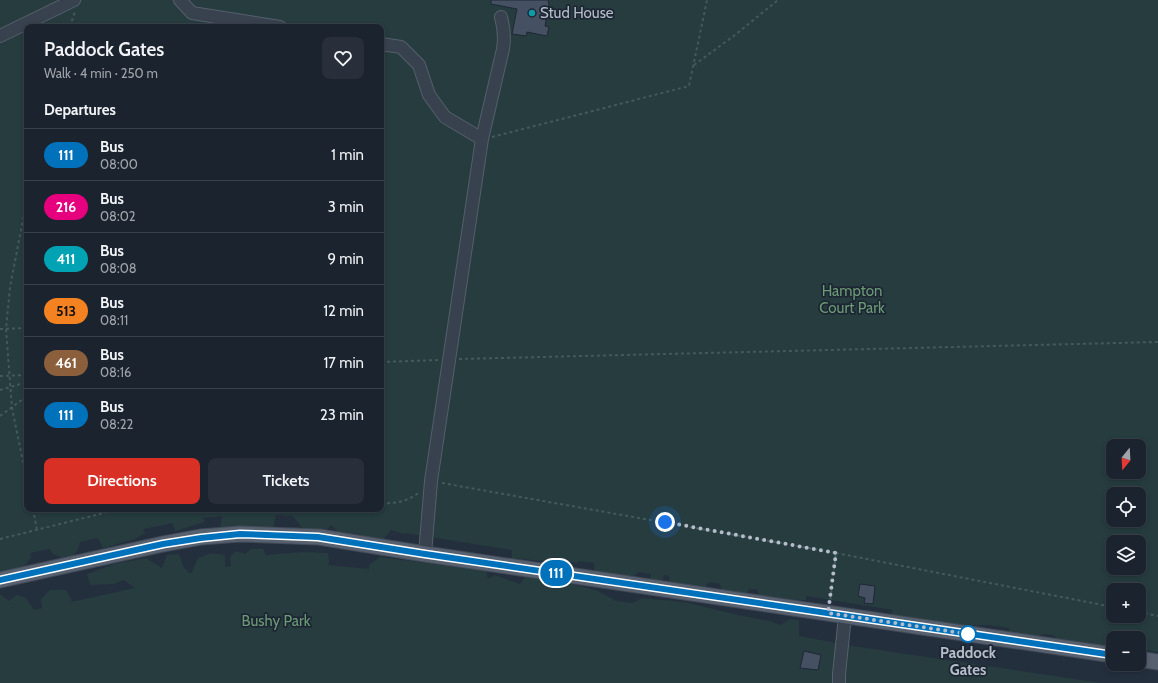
<!DOCTYPE html>
<html lang="en">
<head>
<meta charset="utf-8">
<style>
  :root { --surface:#1b232e; --page:#282f3a; --text:#f1f3f6; --muted:#a0a4aa; --line:#39404a; --accent:#d93025 }
  body { margin:0; font-family:Cabin,sans-serif; background:var(--page); color:var(--text); height:100vh; display:flex; flex-direction:column; font-size:15px; white-space:nowrap }
  * { box-sizing:border-box; margin:0 }
  p { font-size:13px; color:var(--muted) }
  .icon { flex:none; width:22px; height:22px; fill:none; stroke:currentColor; stroke-width:2; stroke-linecap:round; stroke-linejoin:round }
  .map { position:relative; flex:1; overflow:hidden }
  .drawer { position:absolute; left:24px; top:24px; width:360px; height:488px; display:flex; flex-direction:column; background:var(--surface); border-radius:8px; box-shadow:0 2px 6px #0003,0 0 0 1px var(--line) }
  .drawer>* { flex:none }
  .badge { padding:0 8px; border-radius:13px; font-size:14px; line-height:26px }
  .needle { width:26px; rotate:198deg }
  .fabs { position:absolute; left:1106px; top:439px; display:grid; gap:8px }
  .fabs a { display:grid; place-items:center; width:40px; height:40px; border-radius:8px; background:var(--surface); box-shadow:0 2px 6px #0003,0 0 0 1px var(--line); font-size:20px }
  .you { position:absolute; width:20px; height:20px; margin:-10px; border:3px solid #fff; border-radius:50%; background:#1a73e8; box-shadow:0 0 0 6px #1a73e833 }
  .map>.badge { position:absolute; translate:-50% -50%; box-shadow:0 0 0 2px #fff }
  h2 { padding:0 20px; font-size:15px; line-height:36px }
  .round { display:grid; place-items:center; flex:none; width:42px; height:42px; border-radius:8px; background:var(--page) }
  .overview { display:flex; align-items:center; justify-content:space-between; height:68px; padding:0 20px }
  h1 { font-size:19px; font-weight:600; line-height:30px }
  .primary-button { display:flex; gap:8px; margin-top:auto; padding:8px 20px }
  .primary-button a { flex:1; height:46px; border-radius:8px; background:var(--accent); color:#fff; font-size:16px; font-weight:600; line-height:46px; text-align:center }
  .primary-button a+a { background:var(--page); color:var(--text) }
  ul { padding:0; list-style:none }
  li { display:flex; align-items:center; gap:12px; height:52px; padding:0 20px; border-top:1px solid var(--line) }
  li div { flex:1 }
  li b { display:block; font-size:15px }
  li em { font-style:normal }
  li .badge { min-width:44px; font-weight:700; text-align:center }
  .map>svg:first-child { display:block }
  .green { fill:#263c3f; fill-rule:evenodd }
  .building { fill:#455162; stroke:#1f2835 }
  .lines { fill:none; stroke-linecap:round; stroke-linejoin:round }
  .minor-casing { stroke:#565f6c; stroke-width:14 }
  .major-casing { stroke:#414a57; stroke-width:17 }
  .path { stroke:#44595c; stroke-width:2; stroke-dasharray:3 3; stroke-linecap:butt }
  .minor { stroke:#38414e; stroke-width:12 }
  .major { stroke:#56606e; stroke-width:15 }
  .line-casing { stroke:#fff; stroke-width:9 }
  .line { stroke:#0072bc; stroke-width:6 }
  .walk { stroke:#b4bcc9; stroke-width:4; stroke-dasharray:0 7.2 }
  .culture-dot { fill:#0f9aa8; stroke:#1d2633; stroke-width:1.5 }
  .stop-dot { fill:#fff; stroke:#0072bc; stroke-width:2 }
  .labels { text-anchor:middle; stroke-width:3.5; stroke-linejoin:round; paint-order:stroke }
  .poi-label { font-size:15px; fill:#b4bcc9; stroke:#1d2633; text-anchor:start }
  .park-label { font-size:15px; fill:#6b9a76; stroke:#1d2633 }
  .stop-label { font-size:15px; font-weight:bold; fill:#b4bcc9; stroke:#1d2633 }
</style>
</head>
<body>
<div class="map">
<svg width="1158" height="683" viewBox="0 0 1158 683">
  <rect width="100%" height="100%" fill="#242f3e"/>
  <path class="green" d="M0,0h1158v652l-19,-3v-11h-26v11l-57,-10 -2,-4 -10,-1 -11,5 -24,-7v-4l-20,-3 -35,1 -63,-12 2,-4 -87,-14v4l-46,-1 -3,-10h-8l-4,8 -22,-3 -3,-10 -11,-2 -7,9 -32,-4 -1,-11 -5,-1 -3,9 -11,-2 1,-8 -12,-2 -10,8 -34,-6 -1,-11 -15,-2 -2,2 -12,-2 -1,-2 -8,-2 -14,4 -30,-3v-8l-107,-17 -2,1 -12,-4 -9,11 -23,-7 -21,-2 -7,-7 -8,8 -19,-3 -11,-14 -17,-1 -3,13 -35,-1 -18,3 2,-14 -19,2 2,4 -30,9 -2,-8 -30,6 2,4 -10,6 -32,9 -5,-10 -18,4 -2,7 -9,12 -16,-7 -4,-5 -19,4 1,5 -9,11 -22,5zM27,27h354v482h-354zM1113,446h26v26h-26zM1113,494h26v26h-26zM1113,542h26v26h-26zM1113,590h26v26h-26z
    M251,549h12l3,6 36,-3 26,1 1,9 -1,3 41,4v-4l11,-8 106,14 2,8 7,-4 25,9 5,-7 51,8 22,6 18,10 17,2 9,-5 42,4 54,13 32,6 10,4 10,-6 9,1v16l54,10 248,37h-1101v-89l9,7 8,-6 9,3 8,12 8,-2 -1,-9 9,-9h16l6,10 -1,2 64,-14 -11,-8 -11,4 -23,1 -3,-11 28,-10 31,-6 16,10 5,-13 12,-1 5,14 7,6 7,-16 13,-5 14,2v12l6,-1 -1,-9 6,-6 9,3z"/>
  <path class="building" d="M491,0h57l1,5 -4,21 4,1 -2,9 -20,-4 -1,4 -14,-2 5,-25 -26,-5z
    M860,584l15,2 -2,18 -9,-1 1,-5 -7,-2z
    M804,651l17,4 -3,15 -18,-2z"/>
  <g class="lines">
    <g class="minor-casing">
      <path id="minor" d="M180,0l12,13 88,14
        M0,36l74,-36
        M381,44l20,3 18,18 10,30 16,22 37,22
        M425,554l6,-73 51,-342 21,-90c2,-12 1,-21 -2,-32
        M839,683v-9l6,-58"/>
    </g>
    <g class="major-casing">
      <path id="major" d="M0,580l163,-36 38,-7 39,-3 79,3 106,17 688,101
        M1139,659l19,3"/>
    </g>
    <path class="path" d="M70,27l5,-16
      M694,65l41,-30 43,-35
      M492,137l197,-51 18,-86
      M27,199l-17,88 -4,42 6,79 15,73
      M0,329l27,-1
      M459,359l699,-17
      M381,362l58,-2
      M0,376l27,-1
      M0,390l27,-8
      M0,416l27,-20
      M442,483l394,70 -6,49
      M381,503c15,1 27,-2 39,-11
      M33,509l4,21
      M0,539l120,-30
      M836,553l277,54
      M1139,612l19,4"/>
    <use href="#minor" class="minor"/>
    <use href="#major" class="major"/>
  </g>
  <g class="lines">
    <g class="line-casing">
      <path id="line" d="M0,580l163,-36 38,-6 39,-4 78,3 107,17 688,101"/>
    </g>
    <use href="#line" class="line"/>
    <path class="walk" d="M665,522l171,31 -8,60 140,21"/>
  </g>
  <circle class="culture-dot" cx="532" cy="13" r="4"/>
  <circle class="stop-dot" cx="968" cy="634" r="8"/>
  <g class="labels">
    <g class="poi-label">
      <text x="540" y="18">Stud House</text>
    </g>
    <g class="park-label">
      <text x="852" y="296">Hampton<tspan x="852" dy="17">Court Park</tspan></text>
      <text x="276" y="626">Bushy Park</text>
    </g>
    <g class="stop-label">
      <text x="968" y="658">Paddock<tspan x="968" dy="17">Gates</tspan></text>
    </g>
  </g>
</svg>
<div class="fabs">
<a><svg class="needle" viewBox="-14 -14 28 28"><path d="M0-13l5 13h-10z" fill="#e53935"/><path d="M0 13l5-13h-10z" fill="#a0a4aa"/></svg></a>
<a><svg class="icon" aria-label="locate" viewBox="0 0 24 24"><circle cx="12" cy="12" r="6"/><path d="M12 2v4M12 18v4M2 12h4M18 12h4"/></svg></a>
<a><svg class="icon" aria-label="layers" viewBox="0 0 24 24"><path d="M12 4l9 5-9 5-9-5zM3 14l9 5 9-5"/></svg></a>
<a>+</a>
<a>−</a>
</div>
<div class="you" style="left:665px;top:522px"></div>
<b class="badge" style="left:556px;top:573px;background:#0072bc;color:#fff">111</b>
<section class="drawer">
<div class="overview"><div><h1>Paddock Gates</h1><p>Walk · 4 min · 250 m</p></div><a class="round"><svg class="icon" aria-label="heart" viewBox="0 0 24 24"><path d="M12 20l-8-8c-3-5 5-10 8-4 3-6 11-1 8 4z"/></svg></a></div>
<h2>Departures</h2>
<ul>
<li><span class="badge" style="background:#0072bc;color:#fff">111</span><div><b>Bus</b><p>08:00</p></div><em>1 min</em></li>
<li><span class="badge" style="background:#e6007e;color:#fff">216</span><div><b>Bus</b><p>08:02</p></div><em>3 min</em></li>
<li><span class="badge" style="background:#00a3b4;color:#fff">411</span><div><b>Bus</b><p>08:08</p></div><em>9 min</em></li>
<li><span class="badge" style="background:#f58220;color:#111">513</span><div><b>Bus</b><p>08:11</p></div><em>12 min</em></li>
<li><span class="badge" style="background:#8b5e3c;color:#fff">461</span><div><b>Bus</b><p>08:16</p></div><em>17 min</em></li>
<li><span class="badge" style="background:#0072bc;color:#fff">111</span><div><b>Bus</b><p>08:22</p></div><em>23 min</em></li>
</ul>
<div class="primary-button"><a>Directions</a><a>Tickets</a></div>
</section>
</div>
</body>
</html>
